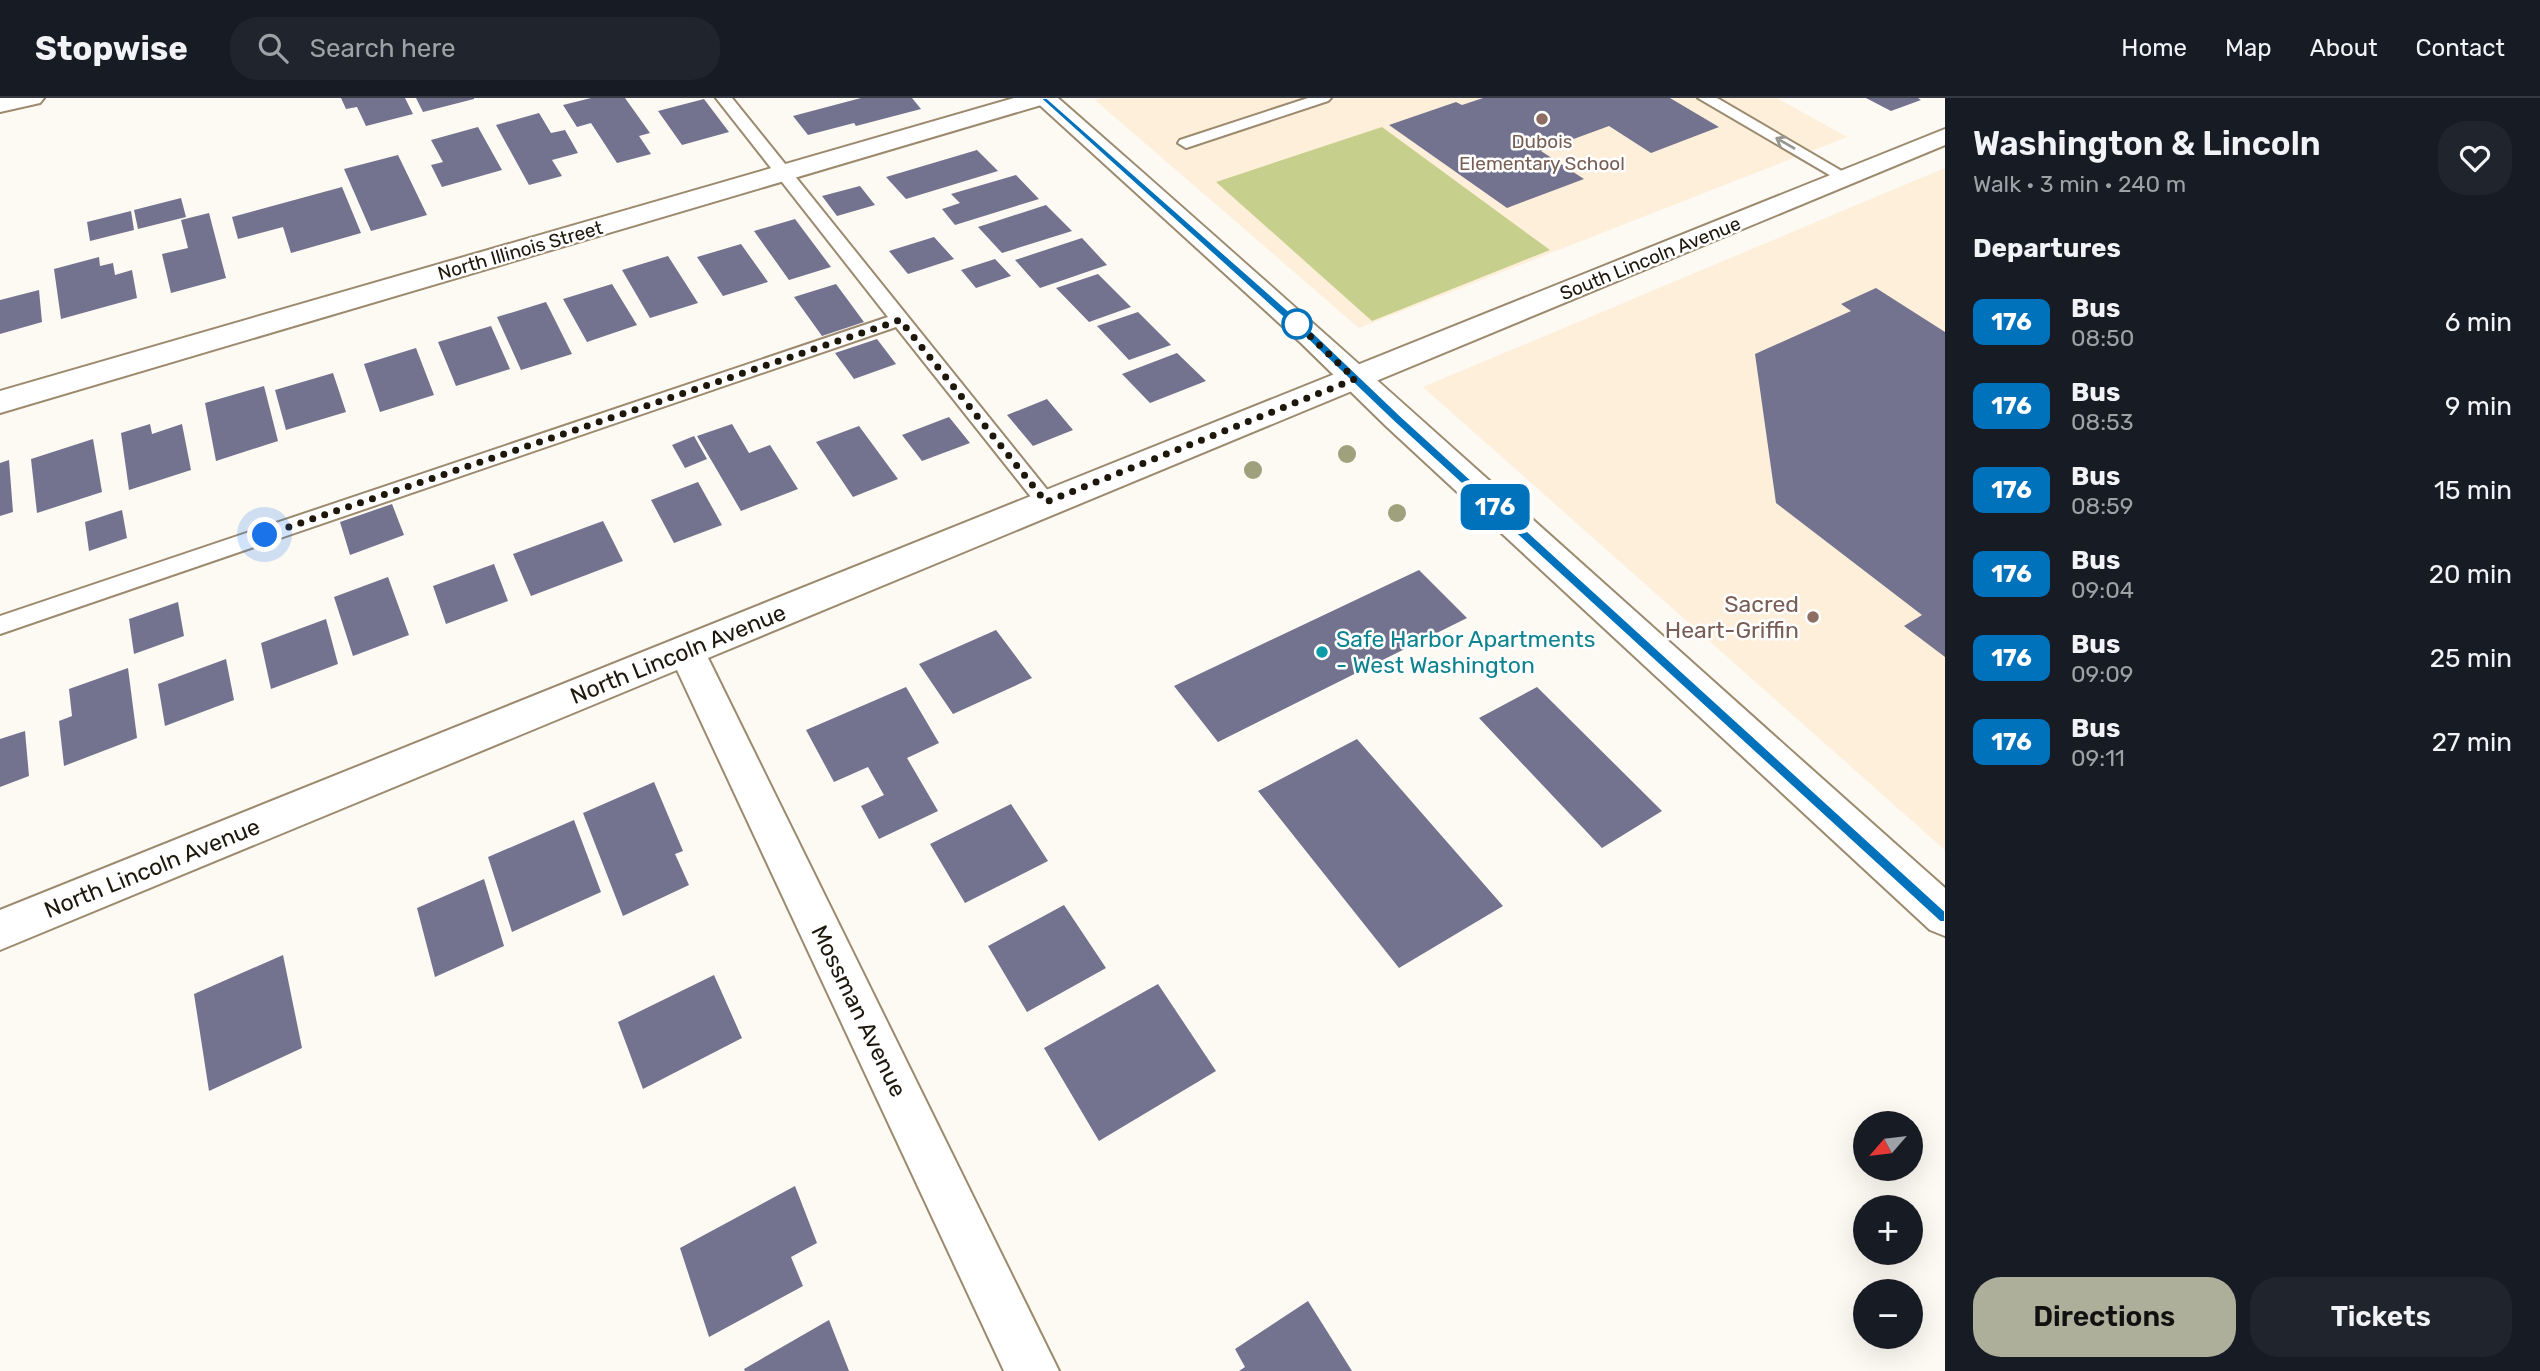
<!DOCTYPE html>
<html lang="en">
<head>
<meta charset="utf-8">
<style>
  :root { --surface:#171b24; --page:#20242c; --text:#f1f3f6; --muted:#9ea1a6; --line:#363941; --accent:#aeaf9a }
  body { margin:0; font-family:Rubik,sans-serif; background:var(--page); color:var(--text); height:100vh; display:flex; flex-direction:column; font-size:26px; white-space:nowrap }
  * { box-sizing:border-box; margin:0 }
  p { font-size:23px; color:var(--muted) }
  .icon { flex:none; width:38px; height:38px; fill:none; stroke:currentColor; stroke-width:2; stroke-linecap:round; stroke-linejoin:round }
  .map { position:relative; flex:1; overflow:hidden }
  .drawer { display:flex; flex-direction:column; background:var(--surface); width:595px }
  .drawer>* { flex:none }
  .badge { padding:0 14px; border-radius:10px; font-size:24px; line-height:46px }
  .needle { width:46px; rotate:242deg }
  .tools { position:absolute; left:1853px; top:1013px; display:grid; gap:14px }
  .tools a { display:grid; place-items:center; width:70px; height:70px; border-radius:50%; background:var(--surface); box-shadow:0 7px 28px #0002; font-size:35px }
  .you { position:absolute; width:35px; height:35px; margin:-18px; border:5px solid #fff; border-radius:50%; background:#1a73e8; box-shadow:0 0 0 10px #1a73e833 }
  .map>.badge { position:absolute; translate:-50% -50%; box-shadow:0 0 0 4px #fff }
  h2 { padding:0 28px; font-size:26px; line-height:63px }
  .round { display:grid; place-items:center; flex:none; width:74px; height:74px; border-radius:28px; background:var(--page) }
  .headline { display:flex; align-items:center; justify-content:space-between; height:119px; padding:0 28px }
  h1 { font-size:33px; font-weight:600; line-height:52px }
  .button { display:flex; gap:14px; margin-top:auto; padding:14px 28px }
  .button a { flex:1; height:80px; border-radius:28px; background:var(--accent); color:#111; font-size:28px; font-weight:600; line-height:80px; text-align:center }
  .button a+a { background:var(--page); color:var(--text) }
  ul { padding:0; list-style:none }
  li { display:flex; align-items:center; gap:21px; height:84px; padding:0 28px }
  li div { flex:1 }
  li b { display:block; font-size:26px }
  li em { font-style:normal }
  li .badge { min-width:77px; font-weight:700; text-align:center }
  header { display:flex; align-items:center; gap:42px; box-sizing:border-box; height:98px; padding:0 35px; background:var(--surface); border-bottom:2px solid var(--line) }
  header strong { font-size:33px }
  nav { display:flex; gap:38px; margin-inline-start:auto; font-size:24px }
  .search { width:490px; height:63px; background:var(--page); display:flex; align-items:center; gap:18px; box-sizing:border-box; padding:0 24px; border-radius:28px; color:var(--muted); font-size:26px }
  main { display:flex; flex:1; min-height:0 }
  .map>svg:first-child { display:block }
  .built { fill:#fdefd9 }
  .green { fill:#c7cf8d }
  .building { fill:#74738f }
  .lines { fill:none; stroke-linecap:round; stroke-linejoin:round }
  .service-casing { stroke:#9c8a6f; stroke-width:4 }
  .minor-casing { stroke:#9c8a6f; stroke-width:4 }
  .tertiary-casing { stroke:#9c8a6f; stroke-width:4 }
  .service { fill:#fff; fill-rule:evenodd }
  .minor { fill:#fff; fill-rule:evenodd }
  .tertiary { fill:#fff; fill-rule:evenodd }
  .tree { fill:#9fa07c }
  .oneway { stroke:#999792 }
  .line { fill:#0072bc; stroke:#fff; stroke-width:2 }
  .walk { stroke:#1d170c; stroke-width:7; stroke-dasharray:0 12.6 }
  .education-dot { fill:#8d6e63; stroke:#fff; stroke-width:2.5 }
  .stop-dot { fill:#fff; stroke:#0072bc; stroke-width:3.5 }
  .culture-dot { fill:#0f9aa8; stroke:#fff; stroke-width:2.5 }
  .labels { text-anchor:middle; stroke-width:5; stroke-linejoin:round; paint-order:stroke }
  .far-education-label { font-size:19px; fill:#785e54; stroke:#fff }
  .far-street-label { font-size:19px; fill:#1d170c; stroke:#fff }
  .education-label { font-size:23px; fill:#785e54; stroke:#fff; text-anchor:end }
  .culture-label { font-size:23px; fill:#0d838f; stroke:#fff; text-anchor:start }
  .street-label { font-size:23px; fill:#1d170c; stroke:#fff }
</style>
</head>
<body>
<header>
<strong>Stopwise</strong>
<div class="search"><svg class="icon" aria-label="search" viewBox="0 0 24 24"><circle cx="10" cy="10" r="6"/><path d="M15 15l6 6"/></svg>Search here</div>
<nav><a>Home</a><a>Map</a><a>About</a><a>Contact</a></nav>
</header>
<main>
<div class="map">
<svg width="1945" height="1273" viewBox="0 0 1945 1273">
  <rect width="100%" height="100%" fill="#fdf9f3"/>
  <path class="built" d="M1102,0h675l70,39 -488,191 -264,-228z
    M1945,70v682l-522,-463z"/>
  <path class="green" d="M1382,29l168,123 -178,71 -156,-139z"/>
  <path class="building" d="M341,0h64l8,16 -47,12 -9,-19 -11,2z
    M416,0h58v1l-51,13z
    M591,0h34l25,35 -11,3 12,18 -34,9 -26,-40 -14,4 -14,-22z
    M861,0h51l9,11 -65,17 -2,-3 -46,12 -15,-19z
    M1483,0h187l49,29 -68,26 -42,-27 -68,25 43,28 -77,29 -118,-83 67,-23 6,3z
    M1866,0h52l3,2 -30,11z
    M704,1l25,33 -47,13 -24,-34z
    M539,15l12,20 14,-3 13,23 -26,7 10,16 -33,9 -33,-60z
    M478,29l24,43 -60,17 -11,-22 12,-3 -12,-22z
    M977,52l21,21 -92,28 -20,-22z
    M398,57l29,60 -56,16 -27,-62z
    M1016,77l23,24 -84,26 -13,-16 18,-6 -9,-9z
    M860,88l15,19 -38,11 -15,-20z
    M342,89l19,46 -70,20 -8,-26 -45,12 -6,-22z
    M181,100l5,19 -48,12 -4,-19z
    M1046,107l26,26 -70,22 -24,-26z
    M131,113l3,19 -44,11 -3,-19z
    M209,115l17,65 -55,15 -9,-39 26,-6 -7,-28z
    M795,121l36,48 -42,13 -35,-49z
    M934,139l20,22 -46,15 -19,-23z
    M1082,140l25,27 -67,23 -25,-28z
    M741,146l27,38 -45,14 -26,-39z
    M668,158l30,47 -48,15 -28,-48z
    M99,159l1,9 13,-3 2,12 17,-5 5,28 -76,21 -7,-50z
    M995,161l16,17 -35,12 -15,-18z
    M1098,176l33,33 -42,15 -33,-34z
    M612,186l25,41 -50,17 -24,-43z
    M836,186l28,38 -42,14 -28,-39z
    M1876,190l69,44v325l-41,-31 18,-11 -146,-112 -21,-149 96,-43 -10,-7z
    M39,192l3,32 -42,12v-34z
    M546,204l26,52 -51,16 -24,-53z
    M1138,214l33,33 -42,15 -32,-34z
    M491,228l19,43 -54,17 -18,-44z
    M877,241l19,25 -42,15 -19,-26z
    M416,250l18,47 -54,17 -16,-48z
    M1177,255l29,28 -56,22 -28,-29z
    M333,275l13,39 -60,18 -11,-40z
    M264,288l14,55 -62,20 -11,-58z
    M1047,301l26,31 -40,16 -26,-31z
    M949,319l21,26 -48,18 -20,-26z
    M150,326l2,10 30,-10 9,46 -62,20 -8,-57z
    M732,326l17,29 21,-8 28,44 -57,22 -44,-75z
    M859,328l39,53 -45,18 -37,-55z
    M694,338l13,23 -22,9 -13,-23z
    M93,341l9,53 -65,21 -6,-54z
    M9,362l4,52 -13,4v-53z
    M698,384l24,43 -48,18 -23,-43z
    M392,406l12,31 -54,20 -10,-33z
    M122,412l5,28 -38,13 -4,-29z
    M603,423l20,40 -92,35 -18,-42z
    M494,466l14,37 -62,23 -13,-38z
    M1419,472l48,48 -249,124 -44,-56z
    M388,479l21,58 -56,21 -19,-59z
    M178,504l6,34 -50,18 -5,-35z
    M326,521l12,45 -67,25 -10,-46z
    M996,532l36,48 -79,36 -34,-50z
    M226,561l8,41 -69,26 -7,-42z
    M128,570l9,70 -73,28 -5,-45 13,-5 -3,-27z
    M906,589l33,56 -32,15 31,53 -59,28 -18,-33 23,-11 -16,-28 -34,15 -28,-52z
    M1537,589l125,124 -60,37 -123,-130z
    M25,633l4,45 -29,11v-48z
    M1357,641l146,167 -104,62 -141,-177z
    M654,684l29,69 -8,3 14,31 -66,31 -40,-103z
    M1011,706l37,57 -83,42 -35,-59z
    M574,722l27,72 -89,40 -24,-75z
    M484,781l20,67 -69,31 -18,-69z
    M1064,807l42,63 -79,44 -39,-66z
    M283,857l19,93 -93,43 -15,-97z
    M714,877l28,63 -99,51 -25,-67z
    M1158,886l58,87 -117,70 -55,-93z
    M795,1088l22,57 -26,14 12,29 -94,51 -29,-89z
    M1308,1203l44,70h-113l6,-4 -10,-18z
    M829,1222l20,51h-104l-1,-2z"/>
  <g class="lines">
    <g class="service-casing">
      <path id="service" d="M716,0h16l321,399 4,5 -4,5 -7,3 -7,-3 -143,-180 -896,307v-18l888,-299z
        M1308,0h23l-3,3 -136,45 -6,2 -8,-5 2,-3z
        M1698,0h19l135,79 -2,3h-12z"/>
    </g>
    <g class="minor-casing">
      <path id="minor" d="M0,0h44l-4,5 -40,9z
        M1014,0h38l-4,5 -1048,310v-22z
        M1945,31v16l-1237,513 351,713h-55l-327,-701 -677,280v-40z"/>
    </g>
    <g class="tertiary-casing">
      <path id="tertiary" d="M1032,0h26c298,261 591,527 887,790v48l-15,-6 -543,-503 -86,-84z"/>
    </g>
    <use href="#service" class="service"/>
    <use href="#minor" class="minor"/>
    <use href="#tertiary" class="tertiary"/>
  </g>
  <g class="tree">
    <circle cx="1347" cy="356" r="9"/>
    <circle cx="1253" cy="372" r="9"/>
    <circle cx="1397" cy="415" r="9"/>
  </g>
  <defs><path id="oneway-shaft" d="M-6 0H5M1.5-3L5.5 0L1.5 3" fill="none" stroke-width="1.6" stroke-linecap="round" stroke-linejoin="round" transform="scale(1.75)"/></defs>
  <use class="oneway" href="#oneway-shaft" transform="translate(1785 45) rotate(-150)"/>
  <path class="line" d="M1040,0h7l268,236 87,83 543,494v11h-5l-546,-500 -87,-83z"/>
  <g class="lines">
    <path class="walk" d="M265,437l635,-215 146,182 309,-123 -64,-61 6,6"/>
  </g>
  <g class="education-dot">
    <circle cx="1542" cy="21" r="7"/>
    <circle cx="1813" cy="519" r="7"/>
  </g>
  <circle class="stop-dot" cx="1297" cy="226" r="14"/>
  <circle class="culture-dot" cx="1322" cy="554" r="7"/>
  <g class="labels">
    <g class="far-education-label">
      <text x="1542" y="50">Dubois<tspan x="1542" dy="22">Elementary School</tspan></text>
    </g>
    <g class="far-street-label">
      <text transform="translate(520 152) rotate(-16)" y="7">North Illinois Street</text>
      <text transform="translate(1650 160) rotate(-22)" y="7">South Lincoln Avenue</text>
    </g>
    <g class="education-label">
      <text x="1799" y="514">Sacred<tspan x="1799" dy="26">Heart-Griffin</tspan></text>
    </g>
    <g class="culture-label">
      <text x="1336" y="549">Safe Harbor Apartments<tspan x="1336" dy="26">- West Washington</tspan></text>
    </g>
    <g class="street-label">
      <text transform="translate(678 556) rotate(-22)" y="8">North Lincoln Avenue</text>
      <text transform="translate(152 770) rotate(-22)" y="8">North Lincoln Avenue</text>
      <text transform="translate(859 913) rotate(64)" y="8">Mossman Avenue</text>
    </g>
  </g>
</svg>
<div class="tools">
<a><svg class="needle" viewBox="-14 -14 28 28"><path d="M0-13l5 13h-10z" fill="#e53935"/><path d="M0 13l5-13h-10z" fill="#9ea1a6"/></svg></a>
<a>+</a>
<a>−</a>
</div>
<div class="you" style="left:265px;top:437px"></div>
<b class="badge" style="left:1495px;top:409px;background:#0072bc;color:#fff">176</b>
</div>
<section class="drawer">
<div class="headline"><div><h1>Washington &amp; Lincoln</h1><p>Walk · 3 min · 240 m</p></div><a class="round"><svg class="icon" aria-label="heart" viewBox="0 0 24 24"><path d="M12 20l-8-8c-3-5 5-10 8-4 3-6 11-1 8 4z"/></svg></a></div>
<h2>Departures</h2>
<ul>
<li><span class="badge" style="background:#0072bc;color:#fff">176</span><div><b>Bus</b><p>08:50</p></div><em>6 min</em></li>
<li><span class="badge" style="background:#0072bc;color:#fff">176</span><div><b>Bus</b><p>08:53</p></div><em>9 min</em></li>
<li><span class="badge" style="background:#0072bc;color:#fff">176</span><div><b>Bus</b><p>08:59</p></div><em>15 min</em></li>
<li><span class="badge" style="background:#0072bc;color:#fff">176</span><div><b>Bus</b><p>09:04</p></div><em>20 min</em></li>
<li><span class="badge" style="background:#0072bc;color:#fff">176</span><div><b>Bus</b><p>09:09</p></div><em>25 min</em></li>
<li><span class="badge" style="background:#0072bc;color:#fff">176</span><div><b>Bus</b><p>09:11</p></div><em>27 min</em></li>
</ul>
<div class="button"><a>Directions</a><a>Tickets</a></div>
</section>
</main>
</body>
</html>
